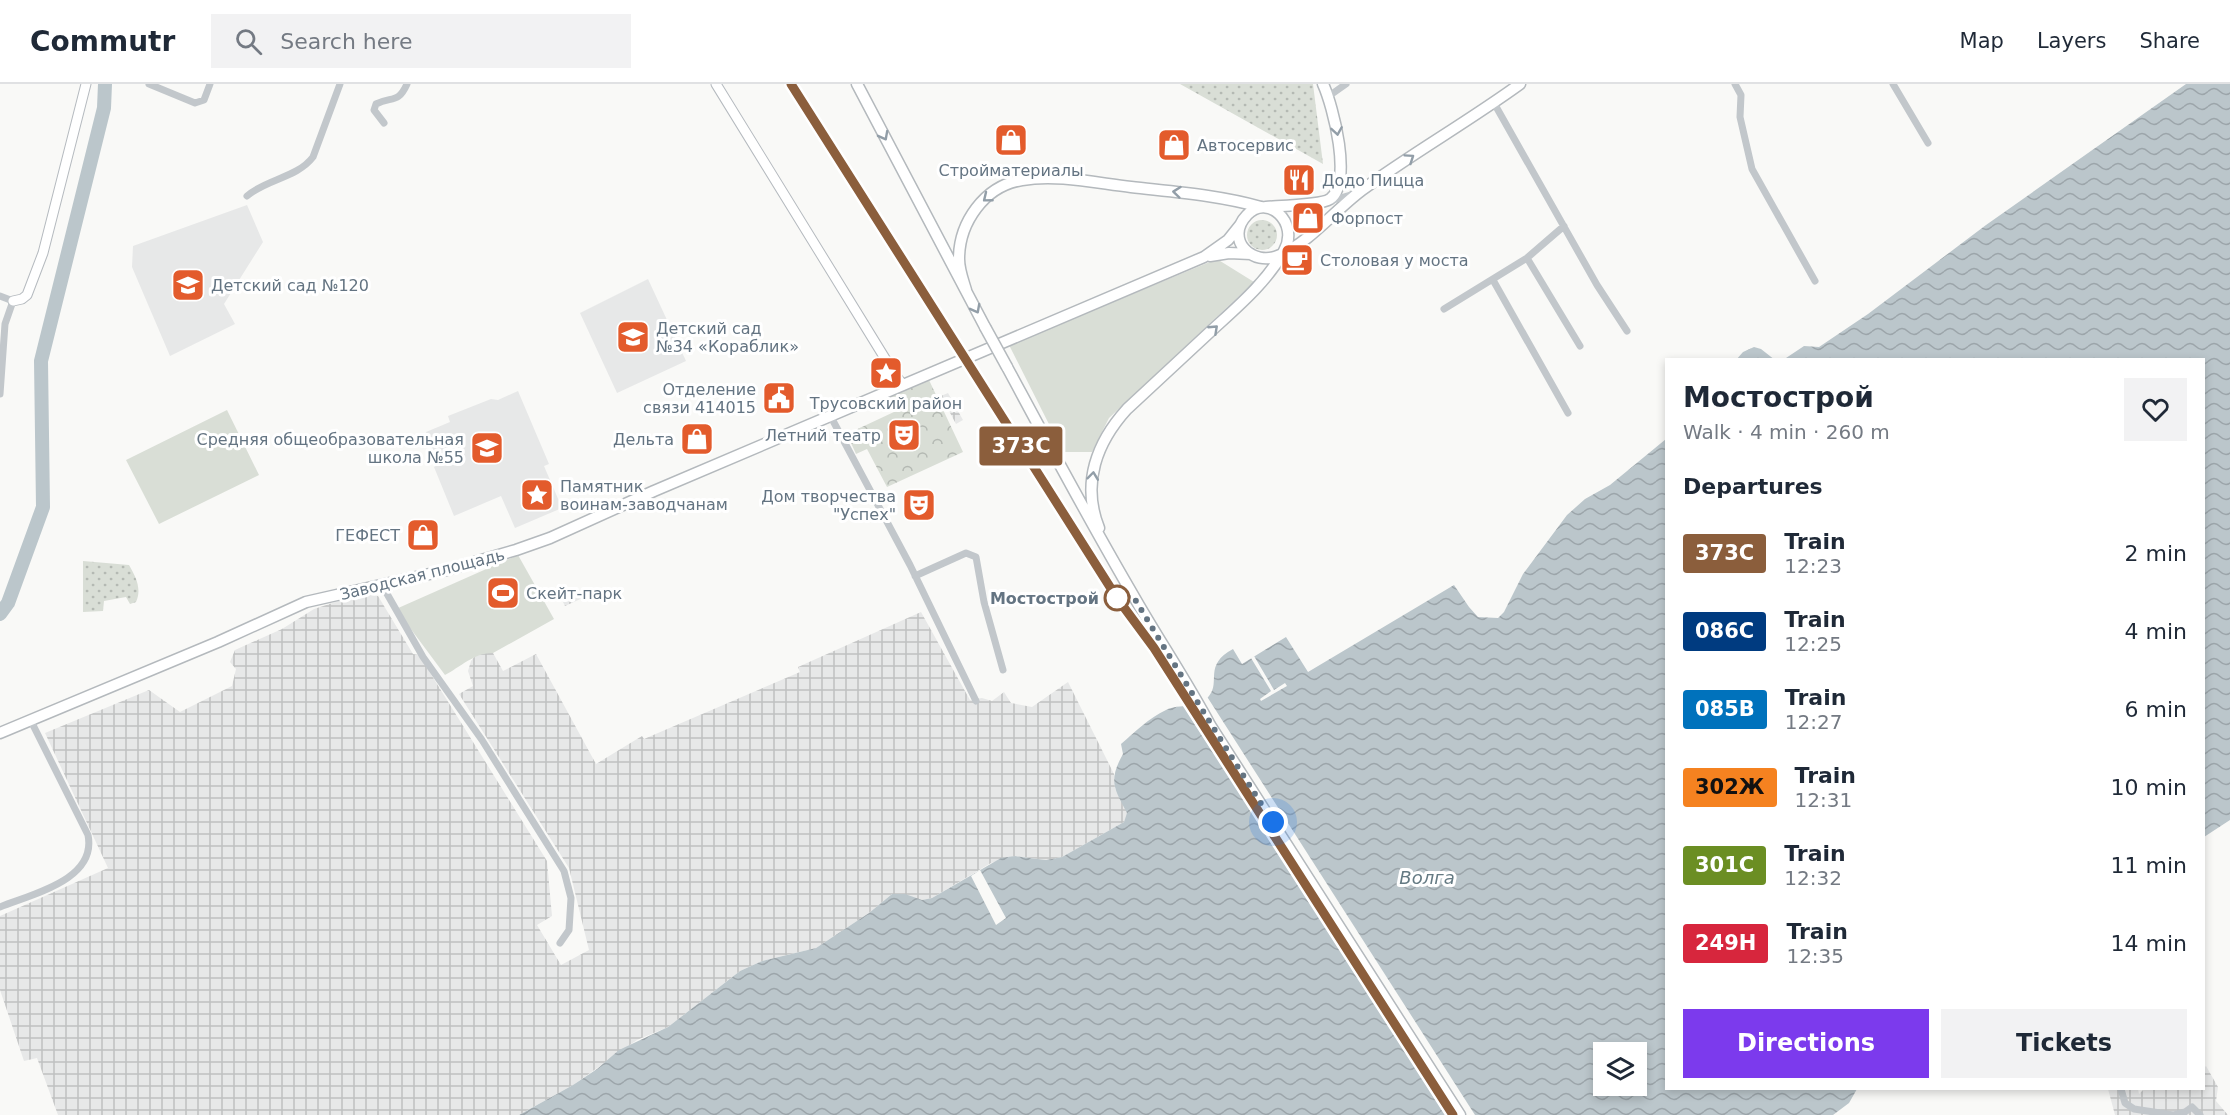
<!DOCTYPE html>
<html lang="en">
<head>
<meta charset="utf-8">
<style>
  :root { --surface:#fff; --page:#f2f2f3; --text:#1f2937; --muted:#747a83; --line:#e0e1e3; --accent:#7c3aed }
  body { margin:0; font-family:"DejaVu Sans",sans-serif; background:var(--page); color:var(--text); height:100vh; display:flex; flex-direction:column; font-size:22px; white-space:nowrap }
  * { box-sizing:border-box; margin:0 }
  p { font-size:20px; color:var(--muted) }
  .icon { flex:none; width:33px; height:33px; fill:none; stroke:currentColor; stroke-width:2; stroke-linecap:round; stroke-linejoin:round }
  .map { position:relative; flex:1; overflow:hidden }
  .sheet { position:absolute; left:1665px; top:274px; width:540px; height:732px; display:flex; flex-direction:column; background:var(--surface); border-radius:0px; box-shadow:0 3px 9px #0003 }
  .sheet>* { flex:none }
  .badge { padding:0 12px; border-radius:4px; font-size:21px; line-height:39px }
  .buttons { position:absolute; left:1593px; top:958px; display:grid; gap:12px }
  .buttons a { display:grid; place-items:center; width:54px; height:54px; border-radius:0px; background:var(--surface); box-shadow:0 3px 9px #0003; font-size:30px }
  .you { position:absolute; width:30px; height:30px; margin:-15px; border:4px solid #fff; border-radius:50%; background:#1a73e8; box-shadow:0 0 0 9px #1a73e833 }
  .map>.badge { position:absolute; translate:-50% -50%; box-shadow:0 0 0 3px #fff }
  h2 { padding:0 18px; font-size:22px; line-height:54px }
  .round { display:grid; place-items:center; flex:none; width:63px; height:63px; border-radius:0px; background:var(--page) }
  .overview { display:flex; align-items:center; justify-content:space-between; height:102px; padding:0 18px }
  h1 { font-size:28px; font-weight:700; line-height:45px }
  .cta { display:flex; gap:12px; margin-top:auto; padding:12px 18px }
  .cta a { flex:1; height:69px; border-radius:0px; background:var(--accent); color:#fff; font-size:24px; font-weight:700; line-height:69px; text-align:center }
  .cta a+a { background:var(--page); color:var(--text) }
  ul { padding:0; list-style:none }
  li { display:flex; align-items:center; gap:18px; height:78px; padding:0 18px }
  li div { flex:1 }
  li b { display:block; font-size:22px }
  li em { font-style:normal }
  li .badge { min-width:66px; font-weight:700; text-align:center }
  header { display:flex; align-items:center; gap:36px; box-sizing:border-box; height:84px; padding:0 30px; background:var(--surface); border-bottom:2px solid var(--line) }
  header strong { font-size:28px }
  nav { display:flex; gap:33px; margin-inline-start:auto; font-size:21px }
  .search { width:420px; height:54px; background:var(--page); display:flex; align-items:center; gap:15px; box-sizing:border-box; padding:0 21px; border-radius:0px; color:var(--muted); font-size:22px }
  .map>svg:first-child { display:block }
  .built { fill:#e7e8e8 }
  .industrial { fill:url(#industrial-grid) }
  .grass { fill:url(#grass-dots) }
  .forest { fill:url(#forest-crowns) }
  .green { fill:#d9ded6 }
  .water { fill:url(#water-waves); fill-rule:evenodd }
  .pier { fill:#f9f9f7 }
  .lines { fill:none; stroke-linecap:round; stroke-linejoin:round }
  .river { stroke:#bbc6cb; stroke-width:14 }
  .secondary-casing { stroke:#b5babf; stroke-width:11 }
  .primary-casing { stroke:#b4b9bd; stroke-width:13 }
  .street { stroke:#c2c7cb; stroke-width:7 }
  .secondary { stroke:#fff; stroke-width:9 }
  .primary { stroke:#fff; stroke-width:10 }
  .rail { stroke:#a3aab0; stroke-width:2; stroke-dasharray:9 4.5; stroke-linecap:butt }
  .primary-bridge-casing { stroke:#b4b9bd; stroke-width:13; stroke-linecap:butt }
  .primary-bridge { stroke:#fff; stroke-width:10 }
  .oneway { stroke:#929ea8 }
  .line-casing { stroke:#fff; stroke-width:14 }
  .line { stroke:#8b5e3c; stroke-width:9 }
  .walk { stroke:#647482; stroke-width:6; stroke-dasharray:0 10.8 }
  .stop-dot { fill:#fff; stroke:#8b5e3c; stroke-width:3 }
  .labels { text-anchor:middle; stroke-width:6; stroke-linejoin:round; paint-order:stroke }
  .poi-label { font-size:16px; fill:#647482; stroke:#fff; text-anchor:start }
  .street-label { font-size:16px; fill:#647482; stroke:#fff }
  .stop-label { font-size:16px; font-weight:bold; fill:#647482; stroke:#fff; text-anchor:end }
  .water-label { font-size:18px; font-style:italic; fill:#647a83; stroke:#fff }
</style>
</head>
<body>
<header>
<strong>Commutr</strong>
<div class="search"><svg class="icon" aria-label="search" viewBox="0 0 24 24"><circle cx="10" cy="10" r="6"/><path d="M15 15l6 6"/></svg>Search here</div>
<nav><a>Map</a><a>Layers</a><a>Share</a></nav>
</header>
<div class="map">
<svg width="2230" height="1031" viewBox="0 0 2230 1031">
  <defs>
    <pattern id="industrial-grid" width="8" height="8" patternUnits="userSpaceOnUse" patternTransform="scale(1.5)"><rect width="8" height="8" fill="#e7e8e8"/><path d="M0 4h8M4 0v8" fill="none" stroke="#bfc1c1"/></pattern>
    <pattern id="grass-dots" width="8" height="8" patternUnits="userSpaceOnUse" patternTransform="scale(1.5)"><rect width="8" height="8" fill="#d9ded6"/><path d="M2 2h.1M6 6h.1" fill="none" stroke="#b4b9b3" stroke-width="1.8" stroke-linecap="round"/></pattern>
    <pattern id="forest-crowns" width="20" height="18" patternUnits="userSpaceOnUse" patternTransform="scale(1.5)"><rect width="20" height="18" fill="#d9ded6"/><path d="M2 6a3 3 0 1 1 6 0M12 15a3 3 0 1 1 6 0" fill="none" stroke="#b4b9b3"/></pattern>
    <pattern id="water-waves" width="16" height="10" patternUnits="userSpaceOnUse" patternTransform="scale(1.5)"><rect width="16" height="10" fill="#bbc6cb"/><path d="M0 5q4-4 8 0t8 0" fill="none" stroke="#9ca5aa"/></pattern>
  </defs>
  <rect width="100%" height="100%" fill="#f9f9f7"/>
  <path class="built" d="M247,121l16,37 -39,62 11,20 -65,32 -38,-89 1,-21z
    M648,195l38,82 -69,32 -37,-80z
    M518,307l31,73 -5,2 18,42 -47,20 -14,-32 -47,20 -20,-49 5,-3 -13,-32 24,-10 -2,-6 43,-17 7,1z"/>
  <path class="industrial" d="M948,309l15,27 -7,4 -15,-28z
    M584,506l3,6 -22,10 -3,-6z
    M360,510l18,2 35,58 6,1 128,206 5,55 -15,9 24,40 28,-15 -20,-82 -110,-174 14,-8 -5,-15 3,-10 4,-5 9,-3h9l10,18 33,-17 60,110 46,-28 2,3 156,-67 -2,-5 123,-55 49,88 12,-2 10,3 12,-9 7,11 21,4 36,-25 46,92 1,14 13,25 -4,9 -62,35 -16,3 -31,-4 -24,7 -59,35 -10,2 -30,-6 -23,19 -53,35 -54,13 -22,10 -72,56 -31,13 -64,45 -54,30h-461l-21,-57 -13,3 -24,-71v-74l108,-48 -63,-135 104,-43 31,22 52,-26 4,-17 -6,-7 5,-12 47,-21 32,-20z
    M2206,982l12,21 -2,14 12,14h-113l-7,-26h30l1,5 5,-5h60v-21z"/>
  <path class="grass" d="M1180,0h133l10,80z
    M1247 151a15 15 0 1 1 30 0a15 15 0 1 1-30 0Z
    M83,477l46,4c7,12 13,24 7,37l-6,2 -4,-7 -22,4 -1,10 -20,1z"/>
  <path class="forest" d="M929,296l34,72 -76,35 -20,-38 -11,5 -9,-20 49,-23 -7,-14z"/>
  <path class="green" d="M1217,175l37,23 -145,136 -17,34h-29l-54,-107z
    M227,326l32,65 -100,49 -33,-64z
    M518,471l36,64 -61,34c-17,-1 -33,14 -48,22l-49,-66z"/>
  <path class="water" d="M2186,0h44v736l-26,17v-477h-421l21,-14 15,1 49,-33 118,-89z
    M1754,263l7,2 14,11h-39l7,-8z
    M1666,355v650h191l-8,14 -16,12h-1314l54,-30 24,-16 22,-19 49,-23 72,-56 22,-10 54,-13 53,-35 23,-19h13l17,6 10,-2 69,-40 14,-2 31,4 16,-3 62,-35 3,-9c-13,-25 -19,-32 -4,-59l-2,-10c14,-12 28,-26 45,-34 14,-7 31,0 43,-14 12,-14 -6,-31 24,-47l9,15 44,-27 22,35 146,-87 15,22 9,10 20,1 6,-6 19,-38 44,-59 18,-16 25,-14zM1604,969h32v33h-32z"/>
  <path class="pier" d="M1254,572l20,34 11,-7 2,3 -26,15 -1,-2 11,-8 -20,-33z
    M1206,611l269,420h-26l-263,-411 8,-1z
    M980,786l26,48 -10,7 -25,-49z"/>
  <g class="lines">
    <path class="river" d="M0,530l8,-11 35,-96 -2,-146 63,-253 1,-24"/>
    <g class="secondary-casing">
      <path id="secondary" d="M716,0l178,289 9,12
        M13,217l9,-2 5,-4 16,-42 43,-169"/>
    </g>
    <g class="primary-casing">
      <path id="primary" d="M857,0l128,243
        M1266,123c12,-1 56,-2 64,-8 23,-16 3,-93 -7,-115
        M1210,172l19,-3 22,1
        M966,206c-3,-10 -7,-20 -7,-31 0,-36 25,-73 63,-79 35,-6 74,3 109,7 44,5 87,8 130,20
        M1007,283c41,76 82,153 126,228 25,44 53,85 77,130l250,390
        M1099,444c-18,-45 -2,-86 28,-119 28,-26 56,-52 84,-78 26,-24 55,-48 73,-80 16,-29 -17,-58 -37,-36 -23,24 5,53 33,40 31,-14 55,-45 82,-65 51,-37 107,-69 158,-106
        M0,649l218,-91 88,-40 141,-32 69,-20 34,-12 104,-47 550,-234 24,-17 12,-15"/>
    </g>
    <path class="street" d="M149,0l46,19 9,-3 6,-16
      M1735,0l6,11 -1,22 12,52 63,112
      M1893,0l35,59
      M1329,12l17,-12
      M1494,19l103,182 30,46
      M384,39l-10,-13 2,-6c16,-8 22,0 31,-20
      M247,112c19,-17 50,-18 66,-39l27,-73
      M1330,117l24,-7
      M1527,174l53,88
      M1493,196l75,133
      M0,212l13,5 -8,23 -5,70
      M1444,225l83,-51 37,-32
      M831,333l79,148 66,136
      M915,492l51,-23 10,4 8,45 19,68
      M382,501l41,72 59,83 82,131 7,27 -2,32 -9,13
      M0,823c32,-13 97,-27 88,-72l-57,-114
      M2121,1005l4,14 9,6 39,6
      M2174,1031l11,-3 7,-5 8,8"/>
    <use href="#secondary" class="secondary"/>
    <use href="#primary" class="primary"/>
    <path class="rail" d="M791,0l326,514 37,50 299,467"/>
    <g class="primary-bridge-casing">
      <path id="primary-bridge" d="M985,243l22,40"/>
    </g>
    <use href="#primary-bridge" class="primary-bridge"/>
  </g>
  <defs><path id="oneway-chevron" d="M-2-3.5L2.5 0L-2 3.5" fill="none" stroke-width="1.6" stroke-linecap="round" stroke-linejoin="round" transform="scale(1.5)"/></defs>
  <g class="oneway">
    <use href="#oneway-chevron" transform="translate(1337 47) rotate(81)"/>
    <use href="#oneway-chevron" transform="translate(884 52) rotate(62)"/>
    <use href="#oneway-chevron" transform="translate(1410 74) rotate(-34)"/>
    <use href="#oneway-chevron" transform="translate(1177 108) rotate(-174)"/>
    <use href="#oneway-chevron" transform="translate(987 114) rotate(141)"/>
    <use href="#oneway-chevron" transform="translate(976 225) rotate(62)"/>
    <use href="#oneway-chevron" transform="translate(1214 245) rotate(-43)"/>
    <use href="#oneway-chevron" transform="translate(1093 392) rotate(-83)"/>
  </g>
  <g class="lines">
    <g class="line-casing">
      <path id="line" d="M791,0l326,514 37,50 299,467"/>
    </g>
    <use href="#line" class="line"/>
    <path class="walk" d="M1117,514l16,-2c46,76 92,152 140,226"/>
  </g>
  <defs>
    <g id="shop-square" transform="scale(1.725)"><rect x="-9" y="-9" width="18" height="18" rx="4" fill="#e35b2c" stroke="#fff"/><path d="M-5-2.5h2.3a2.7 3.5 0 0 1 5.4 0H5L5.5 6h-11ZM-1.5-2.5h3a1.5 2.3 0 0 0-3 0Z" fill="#fff"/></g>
    <g id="restaurant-square" transform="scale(1.725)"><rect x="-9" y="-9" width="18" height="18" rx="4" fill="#e35b2c" stroke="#fff"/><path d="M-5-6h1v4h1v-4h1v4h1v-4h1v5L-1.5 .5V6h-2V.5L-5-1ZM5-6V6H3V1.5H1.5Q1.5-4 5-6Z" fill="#fff"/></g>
    <g id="cafe-square" transform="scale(1.725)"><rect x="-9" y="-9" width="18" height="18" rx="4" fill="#e35b2c" stroke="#fff"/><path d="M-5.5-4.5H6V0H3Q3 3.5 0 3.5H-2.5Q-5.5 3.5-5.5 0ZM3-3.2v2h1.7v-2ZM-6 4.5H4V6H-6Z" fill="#fff"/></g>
    <g id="school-square" transform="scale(1.725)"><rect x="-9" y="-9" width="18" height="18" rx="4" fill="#e35b2c" stroke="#fff"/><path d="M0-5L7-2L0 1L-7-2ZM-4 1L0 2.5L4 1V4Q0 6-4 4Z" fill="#fff"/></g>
    <g id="sight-square" transform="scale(1.725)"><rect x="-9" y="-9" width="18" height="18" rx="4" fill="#e35b2c" stroke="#fff"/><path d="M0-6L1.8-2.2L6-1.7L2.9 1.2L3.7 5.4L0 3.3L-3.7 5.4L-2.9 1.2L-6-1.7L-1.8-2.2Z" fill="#fff"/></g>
    <g id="civic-square" transform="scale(1.725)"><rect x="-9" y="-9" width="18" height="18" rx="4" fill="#e35b2c" stroke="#fff"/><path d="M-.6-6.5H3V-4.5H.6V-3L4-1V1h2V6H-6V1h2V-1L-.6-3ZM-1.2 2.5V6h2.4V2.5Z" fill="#fff"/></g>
    <g id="theatre-square" transform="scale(1.725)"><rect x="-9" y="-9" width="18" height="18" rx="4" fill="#e35b2c" stroke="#fff"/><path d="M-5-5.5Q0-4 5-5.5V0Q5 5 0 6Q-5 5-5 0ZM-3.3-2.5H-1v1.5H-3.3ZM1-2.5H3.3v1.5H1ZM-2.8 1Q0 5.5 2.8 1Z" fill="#fff"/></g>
    <g id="stadium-square" transform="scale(1.725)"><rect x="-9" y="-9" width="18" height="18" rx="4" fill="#e35b2c" stroke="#fff"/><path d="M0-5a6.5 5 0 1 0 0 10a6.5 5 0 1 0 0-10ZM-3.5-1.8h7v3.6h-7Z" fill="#fff"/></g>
  </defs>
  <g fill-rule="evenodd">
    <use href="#shop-square" x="1011" y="56"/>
    <use href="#shop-square" x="1174" y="61"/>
    <use href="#restaurant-square" x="1299" y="96"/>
    <use href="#shop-square" x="1308" y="134"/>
    <use href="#cafe-square" x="1297" y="176"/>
    <use href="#school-square" x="188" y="201"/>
    <use href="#school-square" x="633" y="253"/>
    <use href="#sight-square" x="886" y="289"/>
    <use href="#civic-square" x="779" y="314"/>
    <use href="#theatre-square" x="904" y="351"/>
    <use href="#shop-square" x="697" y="355"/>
    <use href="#school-square" x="487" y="364"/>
    <use href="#sight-square" x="537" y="411"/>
    <use href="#theatre-square" x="919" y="421"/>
    <use href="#shop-square" x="423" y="451"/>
    <use href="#stadium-square" x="503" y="509"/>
  </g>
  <circle class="stop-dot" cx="1117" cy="514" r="12"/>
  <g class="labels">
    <g class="poi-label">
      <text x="1197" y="67">Автосервис</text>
      <text x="1011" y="92" text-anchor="middle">Стройматериалы</text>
      <text x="1322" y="102">Додо Пицца</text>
      <text x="1331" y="140">Форпост</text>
      <text x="1320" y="182">Столовая у моста</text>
      <text x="211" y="207">Детский сад №120</text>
      <text x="656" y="250">Детский сад<tspan x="656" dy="18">№34 «Кораблик»</tspan></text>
      <text x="756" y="311" text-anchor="end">Отделение<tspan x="756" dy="18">связи 414015</tspan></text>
      <text x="886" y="325" text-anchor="middle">Трусовский район</text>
      <text x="881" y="357" text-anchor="end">Летний театр</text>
      <text x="464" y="361" text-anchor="end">Средняя общеобразовательная<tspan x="464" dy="18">школа №55</tspan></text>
      <text x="674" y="361" text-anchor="end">Дельта</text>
      <text x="560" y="408">Памятник<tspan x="560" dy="18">воинам-заводчанам</tspan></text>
      <text x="896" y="418" text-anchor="end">Дом творчества<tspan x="896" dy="18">"Успех"</tspan></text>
      <text x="400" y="457" text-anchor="end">ГЕФЕСТ</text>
      <text x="526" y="515">Скейт-парк</text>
    </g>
    <g class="street-label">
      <text transform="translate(422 490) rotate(-14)" y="6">Заводская площадь</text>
    </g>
    <g class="stop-label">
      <text x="1099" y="520">Мостострой</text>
    </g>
    <g class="water-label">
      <text x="1427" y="800">Волга</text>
    </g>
  </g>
</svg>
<div class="buttons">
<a><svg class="icon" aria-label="layers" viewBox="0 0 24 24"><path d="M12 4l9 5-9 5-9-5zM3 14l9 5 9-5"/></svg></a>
</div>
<div class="you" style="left:1273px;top:738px"></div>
<b class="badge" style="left:1021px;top:362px;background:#8b5e3c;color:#fff">373C</b>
<section class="sheet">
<div class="overview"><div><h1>Мостострой</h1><p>Walk · 4 min · 260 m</p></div><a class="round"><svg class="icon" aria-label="heart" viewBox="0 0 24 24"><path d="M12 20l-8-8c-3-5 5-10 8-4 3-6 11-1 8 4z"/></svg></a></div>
<h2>Departures</h2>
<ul>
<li><span class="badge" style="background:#8b5e3c;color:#fff">373C</span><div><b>Train</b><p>12:23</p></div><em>2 min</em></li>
<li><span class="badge" style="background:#003b80;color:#fff">086С</span><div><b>Train</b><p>12:25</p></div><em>4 min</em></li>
<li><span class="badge" style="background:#0072bc;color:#fff">085В</span><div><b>Train</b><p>12:27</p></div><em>6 min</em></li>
<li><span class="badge" style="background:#f58220;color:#111">302Ж</span><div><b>Train</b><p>12:31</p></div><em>10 min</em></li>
<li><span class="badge" style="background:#6b8e23;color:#fff">301С</span><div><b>Train</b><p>12:32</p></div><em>11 min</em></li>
<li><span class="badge" style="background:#d7263d;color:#fff">249Н</span><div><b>Train</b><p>12:35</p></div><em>14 min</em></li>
</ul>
<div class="cta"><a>Directions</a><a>Tickets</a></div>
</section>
</div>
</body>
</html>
